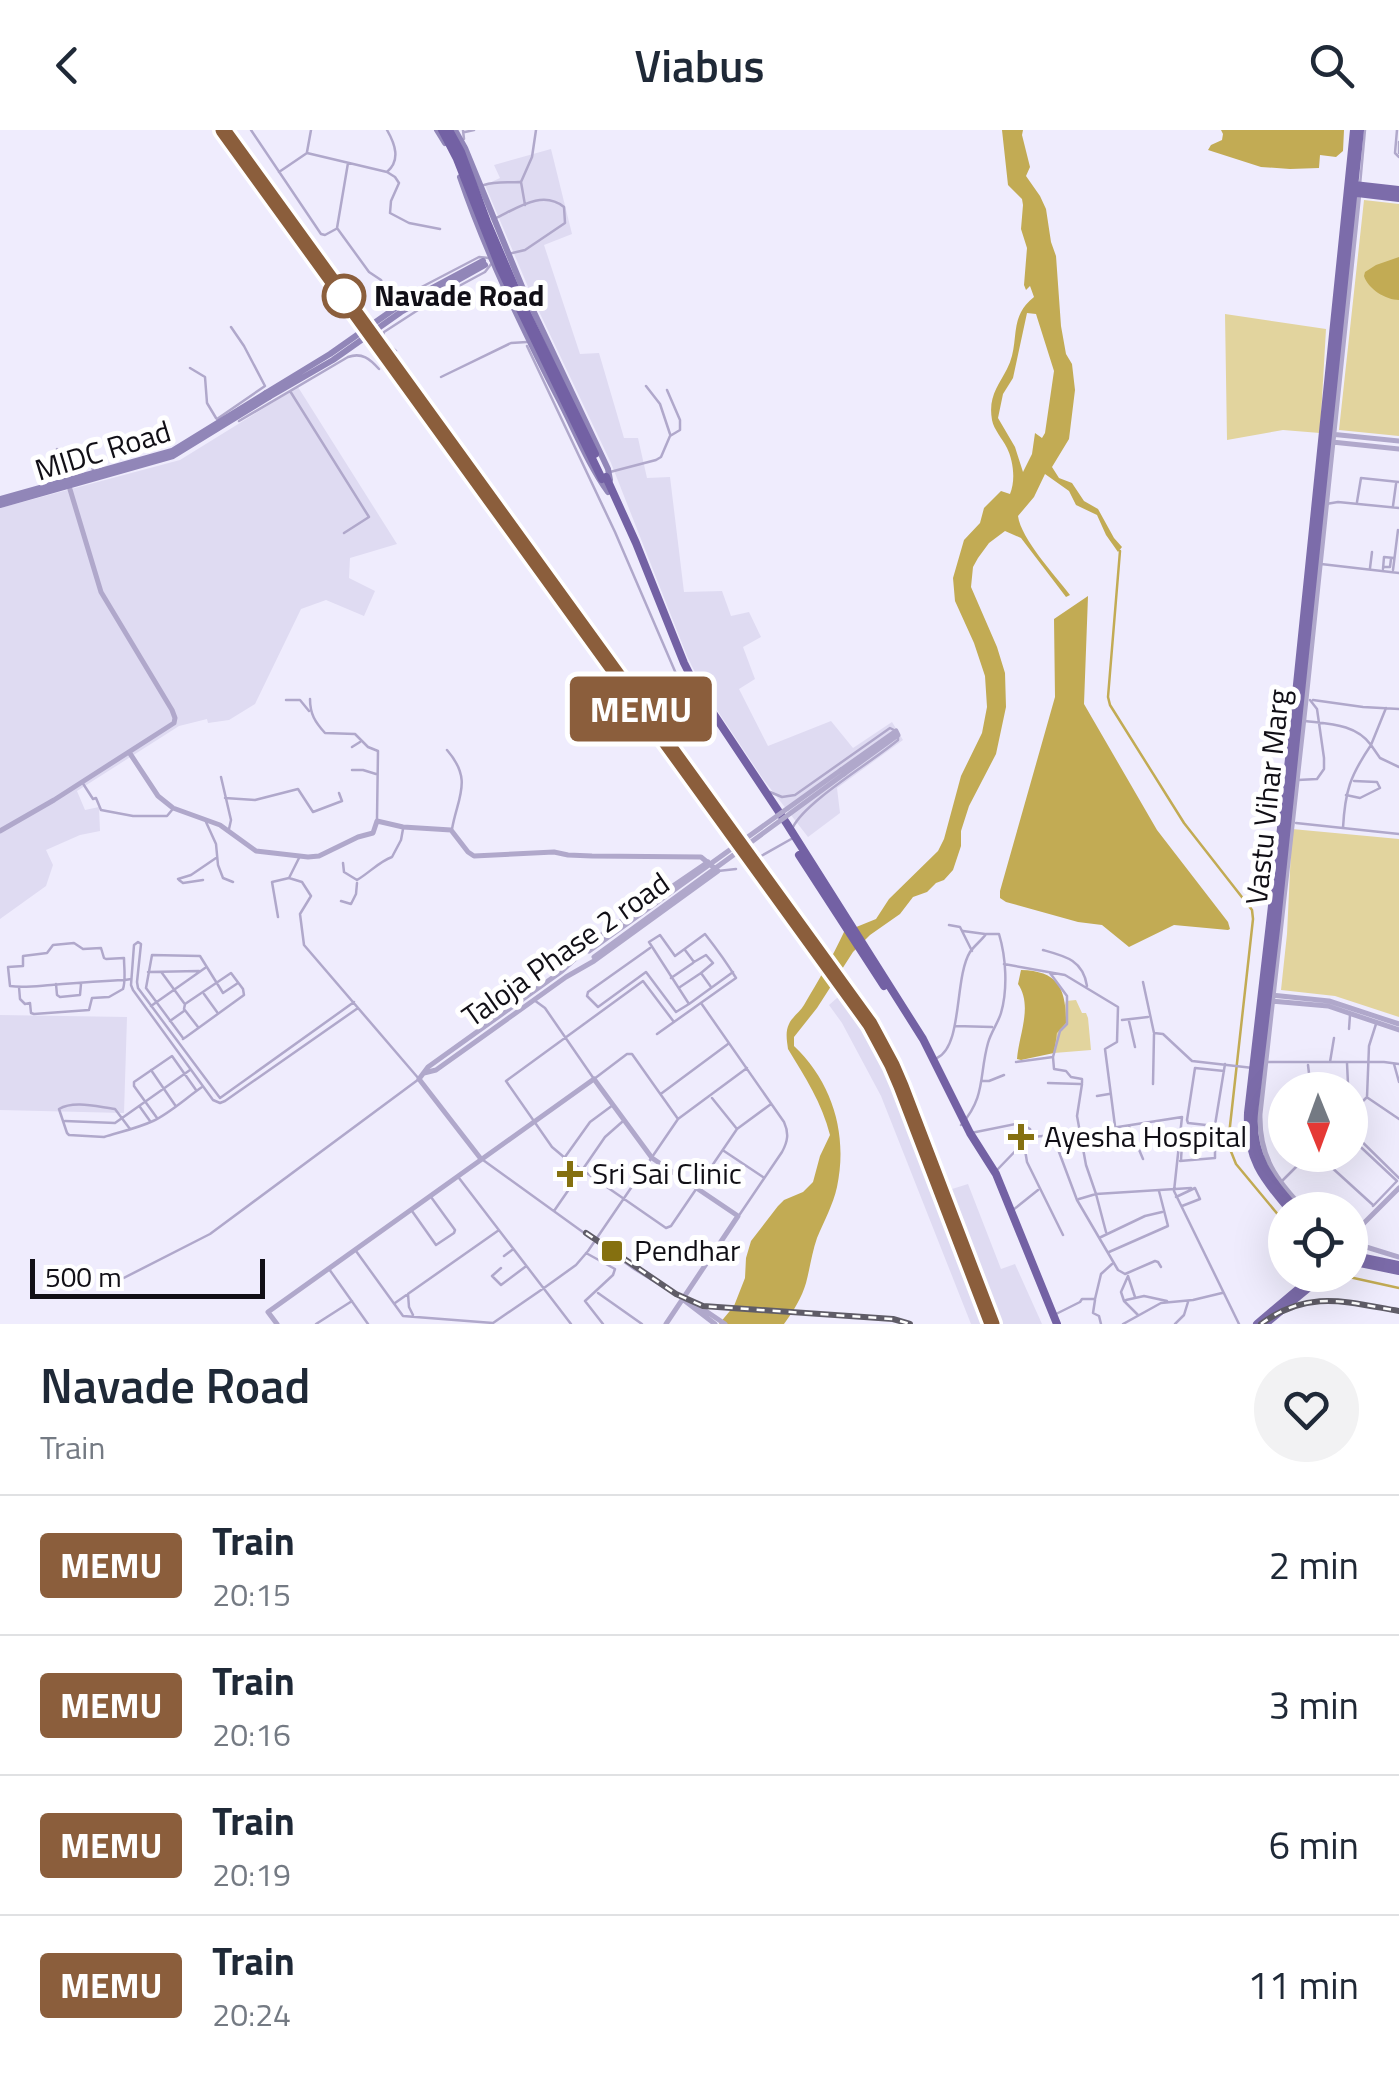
<!DOCTYPE html>
<html lang="en">
<head>
<meta charset="utf-8">
<style>
  :root { --surface:#fff; --page:#f2f2f3; --text:#1f2937; --muted:#747a83; --line:#e0e1e3 }
  body { margin:0; font-family:"Titillium Web",sans-serif; background:var(--page); color:var(--text); height:100vh; display:flex; flex-direction:column; font-size:38px; white-space:nowrap }
  * { box-sizing:border-box; margin:0 }
  p { font-size:32px; color:var(--muted) }
  .icon { flex:none; width:55px; height:55px; fill:none; stroke:currentColor; stroke-width:2; stroke-linecap:round; stroke-linejoin:round }
  .map { position:relative; height:1194px; overflow:hidden }
  .side { display:flex; flex-direction:column; background:var(--surface); flex:1 }
  .side>* { flex:none }
  .badge { padding:0 20px; border-radius:8px; font-size:35px; line-height:65px }
  .needle { width:65px; rotate:179deg }
  .controls { position:absolute; left:1268px; top:942px; display:grid; gap:20px }
  .controls a { display:grid; place-items:center; width:100px; height:100px; border-radius:50%; background:var(--surface); box-shadow:0 10px 40px #0002; font-size:50px }
  .scale { position:absolute; left:30px; bottom:25px; width:235px; box-sizing:border-box; padding-left:10px; border:5px solid #110f16; border-top:0; font-size:28px; line-height:35px; white-space:nowrap; color:#110f16; -webkit-text-stroke:8px #fff; paint-order:stroke }
  .map>.badge { position:absolute; translate:-50% -50%; box-shadow:0 0 0 5px #fff }
  .round { display:grid; place-items:center; flex:none; width:105px; height:105px; border-radius:52px; background:var(--page) }
  .summary { display:flex; align-items:center; justify-content:space-between; height:170px; padding:0 40px }
  h1 { font-size:48px; font-weight:600; line-height:75px }
  ul { padding:0; list-style:none }
  li { display:flex; align-items:center; gap:30px; height:140px; padding:0 40px; border-top:2px solid var(--line) }
  li div { flex:1 }
  li b { display:block; font-size:38px }
  li em { font-style:normal }
  li .badge { min-width:110px; font-weight:700; text-align:center }
  header { display:flex; justify-content:space-between; align-items:center; height:130px; padding:0 40px; background:var(--surface); font-size:45px; font-weight:600 }
  .map>svg:first-child { display:block }
  .built { fill:#dfdbf2 }
  .green { fill:#e2d49e }
  .water { fill:#c2ab54; fill-rule:evenodd }
  .lines { fill:none; stroke-linecap:round; stroke-linejoin:round }
  .stream { stroke:#c2ab54; stroke-width:2.5 }
  .minor { stroke:#b0a8cb; stroke-width:2.5 }
  .tertiary { stroke:#b0a8cb; stroke-width:5 }
  .secondary { stroke:#9186b8; stroke-width:6 }
  .primary { stroke:#7c6caa; stroke-width:8 }
  .trunk { stroke:#7361a4; stroke-width:8 }
  .rail-casing { stroke:#5f5c67; stroke-width:6 }
  .rail { stroke:#fff; stroke-width:2.5; stroke-dasharray:8; stroke-linecap:butt }
  .tertiary-bridge { stroke:#b0a8cb; stroke-width:5 }
  .secondary-bridge { stroke:#9186b8; stroke-width:6 }
  .trunk-bridge { stroke:#7361a4; stroke-width:8 }
  .line-casing { stroke:#fff; stroke-width:22 }
  .line { stroke:#8b5e3c; stroke-width:15 }
  .stop-dot { fill:#fff; stroke:#8b5e3c; stroke-width:5 }
  .poi-dot { fill:#857010; stroke:#fff; stroke-width:4 }
  .labels { text-anchor:middle; stroke-width:10; stroke-linejoin:round; paint-order:stroke }
  .stop-label { font-size:30px; font-weight:bold; fill:#110f16; stroke:#fff; text-anchor:start }
  .street-label { font-size:30px; fill:#110f16; stroke:#fff }
  .poi-label { font-size:30px; fill:#110f16; stroke:#fff; text-anchor:start }
</style>
</head>
<body>
<header><svg class="icon" aria-label="back" viewBox="0 0 24 24"><path d="M15 5l-7 7 7 7"/></svg>Viabus<svg class="icon" aria-label="search" viewBox="0 0 24 24"><circle cx="10" cy="10" r="6"/><path d="M15 15l6 6"/></svg></header>
<div class="map">
<svg width="1399" height="1194" viewBox="0 0 1399 1194">
  <rect width="100%" height="100%" fill="#efecfd"/>
  <path class="built" d="M551,19l21,85 -28,11 36,109 19,-1 25,85h14l9,40 23,-1 14,115 38,-1 9,25 18,-4 12,25 -18,10 12,32 -16,10 29,57 63,-25 22,27 39,-26 11,18 -66,48 3,25 -32,24 -45,-58 -60,-90 -16,-33 -76,-193 -77,-162 -49,-116 15,-7 -6,-13z
    M298,257l99,157 -47,14 -1,20 26,13 -11,25 -38,-16 -25,9 -46,95 -26,16 -21,3 -1,-4 -28,7 -102,65 8,19 14,-3 1,24 -20,4 -34,15 7,15 -7,21 -46,33v-411l180,-48z
    M853,854l43,70 56,135 16,-5 33,85 14,-5 27,60h-71l-90,-228 -39,-73 -13,-18z
    M0,885l127,2 -3,96 -124,-3z"/>
  <path class="green" d="M1364,70l35,4v232l-60,-6z
    M1225,184l101,15 -6,104 -37,-3 -56,10z
    M1292,699l107,10v178l-64,-21 -54,-6 6,-56z
    M1076,870l6,13h4l2,5 3,32 -37,3 1,-13 11,-39z"/>
  <path class="water" d="M1002,0h21l-1,5 8,32 -4,9 14,20 6,13 5,33 5,14 5,70 5,28 6,10 3,26 -6,49 -17,28 7,11 13,5 12,18 14,8 16,29 8,9 -4,5 -12,-17 -9,-20 -21,-10 -7,-14 -24,-17 -11,23 -16,19c3,23 37,59 52,79l-4,2 -45,-59 -16,-7 -16,12 -11,15 -5,9 -2,20 26,60 8,26 1,34 -10,47 -27,52 -8,25v15l-8,24 -9,10 -8,3 -9,9 -14,5 -13,17 -30,21 -17,17 -36,56 -23,29v9c39,37 54,89 43,141 -4,18 -13,34 -20,51 -5,14 -7,30 -11,45 -4,14 -13,29 -22,41h-65l15,-18 11,-28 1,-20 5,-17 27,-35 6,-6 19,-8 10,-10 7,-26 10,-21c-8,-32 -25,-58 -42,-86 -1,-8 -3,-17 1,-25 3,-7 11,-12 15,-19 14,-24 28,-47 40,-73l32,-13 13,-20 49,-48 6,-12 17,-63 21,-43 5,-26 -2,-31 -11,-33 -19,-42 -2,-23 11,-38 16,-17 4,-15 17,-17 9,3c6,-14 3,-34 -3,-46 -5,-10 -13,-18 -15,-28 -4,-23 6,-34 15,-51 14,-26 0,-51 27,-72l-4,-11 -4,4 -2,-5 3,-37 -6,-19 2,-24 -1,-6 -14,-14zM1027,183l9,1 18,57 -9,62 -3,5 -7,-5 -3,21 -9,18 -8,-25 -17,-29 5,-24 10,-16z
    M1221,0h123l-1,21 -7,6 -16,-2 -1,13 -29,1 -29,-2 -53,-17 3,-5 11,-5 1,-6z
    M1399,127v43c-13,0 -31,-11 -35,-24l1,-4 11,-7z
    M1088,466l-4,108 73,126 71,92 2,7 -2,1 -54,-5 -45,22 -27,-22 -24,-3 -72,-20 -6,-4v-7l55,-194 -1,-78z
    M1021,840c38,1 45,19 45,53l-9,10 -3,20 -33,7 -4,-1c2,-25 16,-53 1,-75z"/>
  <g class="lines">
    <path class="stream" d="M1120,421l-12,146 2,8 74,118 68,87 1,9 -25,225 8,20 49,59
      M1340,1145l59,13"/>
    <path class="minor" d="M251,0l70,104 4,1 11,-6
      M463,0l1,9
      M1397,0l-2,23 4,4
      M465,2l9,-2
      M1399,12v11
      M307,22l4,-22
      M348,33l-11,65 32,44 12,8 8,24 90,-47 10,1 3,5 -7,9 -50,27 -51,33 -2,7 14,12
      M279,42l28,-19 80,19c14,-12 8,-28 0,-42
      M387,42l8,5 4,6 -8,18 -1,12 19,10 31,6
      M484,55c12,-4 23,-2 36,-3
      M1360,55l5,-55
      M525,75l-4,-23 11,-25 4,-27
      M494,89c22,-10 48,-30 70,-12l1,16 -40,27 -17,4
      M527,216l88,186 62,144 26,42h7
      M190,238l15,9 2,26 9,15
      M441,247l70,-34 16,-1
      M646,256l14,18 10,30
      M290,261l79,126 -25,16
      M217,289l48,-33 -21,-40 -13,-19
      M239,291l109,-64c14,-5 22,2 31,12
      M57,319l16,13 8,14
      M88,325l6,18
      M610,342l46,-12 5,-3 9,-21 10,-6v-10l-13,-30
      M1357,372l4,-24 38,4
      M1326,374l12,-2 61,6
      M1393,376l3,-22
      M1321,434l78,9
      M1383,437h7l1,-8
      M1370,438l2,-16
      M1383,439l1,-12 10,1
      M1393,440l5,-40
      M310,569c0,15 5,23 15,34l30,1 13,13 10,4 -1,68
      M286,570h14l9,11
      M1313,570l50,7 36,2
      M1386,578l-15,37 9,13 19,9
      M1305,591c24,3 51,3 66,24 -21,31 -26,46 -28,83
      M352,617l8,-5
      M447,620c26,30 11,46 5,79
      M352,640h11l13,4
      M221,647l10,43 -2,9
      M1298,650l19,-1 7,-10v-11l-7,-49 -7,-9
      M82,652l11,17 3,-1 5,12 32,6h34l5,-6
      M770,662l12,5 13,-2 95,-67 4,2
      M1346,665l14,3 20,-10 -3,-6 -23,-1
      M225,668l30,2 43,-11 15,23 29,-11 -3,-8
      M206,692l10,22 2,21 5,13 10,4
      M1296,693l103,11
      M793,697c13,-26 79,-65 105,-87v-4
      M754,730l39,-22
      M343,733l1,9 13,8c12,-7 23,-19 35,-23l9,-17 2,-11
      M718,741l18,-2
      M178,749l13,-4 25,-17
      M179,750l4,3 20,-3
      M341,771l10,3 5,-10 1,-11
      M278,787l-6,-35 17,-4 10,-20
      M949,795l11,2 12,24
      M963,801l22,3
      M650,818l-62,44 -1,4 11,11 48,-35 30,40 13,-8
      M685,820l9,12 12,-7 7,8 -12,10
      M1043,820c22,6 40,10 44,36
      M1004,834l61,11 53,32 -1,35 -12,7 10,77
      M148,842l51,-1
      M162,843l22,30
      M671,848l22,-15
      M1143,852l11,51 9,1 29,27 61,7
      M56,854l1,11 3,2 20,-2 1,-11
      M19,857l1,12 5,5 5,-1 1,10 3,1 55,-4 3,-12 17,-1 14,-8c3,-9 1,-21 1,-31l-18,1 -2,-1 -3,-10 -18,1 -9,-6 -21,2 -6,8 -24,3v10l-15,1 2,19c13,2 27,0 41,-1 24,-2 49,-4 74,-5l6,-1
      M680,857l21,-14 10,14
      M204,864l13,18
      M534,870l11,8 49,71 33,-25h5l46,65
      M354,872l-134,96 -82,-110 -1,-6 4,-38 -3,-2 -4,3 -3,40 2,5 80,110 7,3 5,-2 133,-93
      M701,873l83,119c5,11 4,19 -2,30l-42,62
      M151,876l54,-38
      M1122,890l26,-3
      M170,891l14,-10
      M1129,891l6,26
      M674,892l-31,-41 -137,100 46,66 13,11 101,70 5,-2 66,-97 34,-25
      M955,896l37,1
      M1349,899l1,-14
      M657,904l79,-56c-9,-15 -20,-30 -31,-44l-30,22 -15,-21 -11,7 40,62 44,-32
      M183,908l-37,-50 6,-33 48,1 23,37 15,-10
      M183,909l3,-2 58,-42 -1,-6 -12,-16 -46,31 -1,5 14,18
      M1053,927l1,12 12,2 5,6 11,2v4
      M937,928c26,-12 17,-80 33,-106 4,-6 12,-12 16,-18h13c7,23 9,55 2,79 -3,10 -10,19 -13,30 -9,32 -2,54 -27,82
      M1016,932l37,-5 7,-26 7,-7v-28l-17,-23
      M1266,932h118l15,2
      M1330,932l4,-24
      M1394,934l5,18
      M1308,935l3,25
      M151,940l24,35
      M1224,941l-29,-3 -8,52 1,3 27,3v-1l10,-61
      M983,951h6l15,-6
      M1048,953l32,1
      M1082,954l-5,32 9,49 10,29 95,-6
      M1153,954l1,-50
      M1345,960l3,-6 -1,-21
      M662,963l66,-49
      M1097,966l12,-2
      M712,968l25,31
      M1368,968l31,21
      M140,977l10,14
      M1350,984l17,-17 2,-51 7,-22
      M157,988l-23,-32v-4l38,-26 24,34
      M65,991l50,2 75,-53
      M1129,996l14,33
      M130,999l-15,-20c-17,-2 -41,-9 -56,0l8,24 2,2 35,2c16,-5 34,-9 49,-16 17,-8 33,-23 49,-34
      M1350,1000l49,48
      M971,1003l49,-10 10,6 1,5
      M1053,1006l24,64 41,70 7,4 30,-13 3,1 3,5
      M1350,1007l47,44 -24,25
      M1024,1014l3,18 36,73
      M724,1021l39,26
      M1318,1025l55,50
      M565,1027l25,-35 23,-17
      M483,1030l151,109 47,29
      M1181,1030l1,-17
      M1180,1031l35,-3v-13l-34,-2
      M997,1040l26,-27 9,-6 54,-5 96,-15 -8,74 65,133
      M459,1048l112,146
      M1282,1051l26,-26
      M1176,1067l19,-9 5,11 -18,7
      M1079,1069l17,-5 10,38
      M1013,1080l25,-20
      M412,1081l24,34 18,-12 1,-3 -24,-33
      M554,1081l51,-74 17,-15
      M1101,1107l44,-21 17,-4
      M356,1121l47,65 90,7 51,-35 32,-23 12,-14 90,-132 69,-51
      M1109,1122l59,-26 -9,-35
      M586,1123l29,16 -2,6 -28,26 18,23
      M504,1126l8,-6
      M501,1138l-9,8 9,9 24,-18
      M329,1139l39,55
      M1128,1146l-7,16 3,9 14,14
      M1128,1146l7,21
      M106,1157l104,-53 209,-155 -115,-134 -4,-31 11,-18 -9,-14 -13,-4
      M598,1163l44,31
      M408,1164l1,13 4,8
      M1095,1170l-2,13 6,3 2,8
      M1126,1170l18,-4 23,5
      M395,1173l104,-73
      M1054,1185l26,-13 2,-3h13l6,-25 11,-10
      M316,1194l36,-23
      M1123,1194l38,-21 32,-3 29,-7
      M1175,1194l9,-9 4,-13"/>
    <path class="tertiary" d="M1330,304l69,7
      M1332,312l67,7
      M129,622l29,44 15,12 47,17 36,26 52,6 11,-1 39,-19 15,-4 4,-12 26,6 48,3 17,22 6,4 80,-4 14,3 24,1 109,1 17,14 -124,90 -28,16 -130,93 -12,3
      M841,640l55,-39 2,4 -54,39
      M0,701l54,-31 120,-77 1,-5 -3,-8 -71,-118 -32,-106
      M1271,865l58,6 70,23
      M1271,871l57,5 71,24
      M481,1029l-62,-80 9,-12 134,-96 39,-36 107,-73
      M1305,1080c-29,-30 -46,-53 -45,-96l46,-414 53,-507
      M1350,1107l49,-49
      M1350,1112l49,15
      M683,1169l11,4 31,21
      M685,1171l30,23
      M277,1194l-9,-12 326,-233 58,79 86,58 -72,108"/>
    <path class="secondary" d="M437,0l8,13
      M455,0l10,18 58,141 85,180 2,11
      M460,47c26,76 61,148 97,219 17,32 30,67 51,96
      M0,369l172,-48 94,-58
      M0,375l173,-49 96,-59"/>
    <path class="primary" d="M1354,55l45,5
      M1349,62l50,6
      M1290,1080c-28,-32 -44,-53 -42,-97l44,-380 62,-603
      M1297,1080c-27,-31 -46,-53 -43,-97l23,-192 83,-791
      M1350,1125l49,10
      M1350,1131l49,10
      M1257,1194l58,-49
      M1265,1194l59,-49"/>
    <path class="trunk" d="M606,347l30,66 48,120 13,26 90,135 136,215 47,94 26,41 61,150
      M799,725l85,131"/>
    <g class="rail-casing">
      <path id="rail" d="M221,0l646,896 14,22 18,38 91,238
        M586,1103l90,61 27,12 190,13 17,5
        M1261,1194c47,-35 85,-22 138,-13"/>
    </g>
    <use href="#rail" class="rail"/>
    <path class="tertiary-bridge" d="M589,821l252,-181
      M594,827l250,-183"/>
    <path class="secondary-bridge" d="M266,263l64,-39 67,-47 86,-46
      M269,267l64,-37 68,-48 84,-47"/>
    <path class="trunk-bridge" d="M442,0l15,29 43,109 102,211
      M449,0l12,22 26,70 32,75 76,157"/>
  </g>
  <g class="lines">
    <g class="line-casing">
      <path id="line" d="M223,0l647,894 22,41 9,21 91,238"/>
    </g>
    <use href="#line" class="line"/>
  </g>
  <circle class="stop-dot" cx="344" cy="166" r="20"/>
  <g class="poi-dot">
    <path d="M1016 992h10v10h10v10h-10v10h-10v-10h-10v-10h10z"/>
    <path d="M565 1029h10v10h10v10h-10v10h-10v-10h-10v-10h10z"/>
    <rect x="600" y="1109" width="24" height="24" rx="5"/>
  </g>
  <g class="labels">
    <g class="stop-label">
      <text x="374" y="176">Navade Road</text>
    </g>
    <g class="street-label">
      <text transform="translate(103 321) rotate(-17)" y="10">MIDC Road</text>
      <text transform="translate(1268 667) rotate(-84)" y="10">Vastu Vihar Marg</text>
      <text transform="translate(566 820) rotate(-35)" y="10">Taloja Phase 2 road</text>
    </g>
    <g class="poi-label">
      <text x="1044" y="1017">Ayesha Hospital</text>
      <text x="592" y="1054">Sri Sai Clinic</text>
      <text x="634" y="1131">Pendhar</text>
    </g>
  </g>
</svg>
<div class="controls">
<a><svg class="needle" viewBox="-14 -14 28 28"><path d="M0-13l5 13h-10z" fill="#e53935"/><path d="M0 13l5-13h-10z" fill="#747a83"/></svg></a>
<a><svg class="icon" aria-label="locate" viewBox="0 0 24 24"><circle cx="12" cy="12" r="6"/><path d="M12 2v4M12 18v4M2 12h4M18 12h4"/></svg></a>
</div>
<div class="scale">500 m</div>
<b class="badge" style="left:641px;top:579px;background:#8b5e3c;color:#fff">MEMU</b>
</div>
<section class="side">
<div class="summary"><div><h1>Navade Road</h1><p>Train</p></div><a class="round"><svg class="icon" aria-label="heart" viewBox="0 0 24 24"><path d="M12 20l-8-8c-3-5 5-10 8-4 3-6 11-1 8 4z"/></svg></a></div>
<ul>
<li><span class="badge" style="background:#8b5e3c;color:#fff">MEMU</span><div><b>Train</b><p>20:15</p></div><em>2 min</em></li>
<li><span class="badge" style="background:#8b5e3c;color:#fff">MEMU</span><div><b>Train</b><p>20:16</p></div><em>3 min</em></li>
<li><span class="badge" style="background:#8b5e3c;color:#fff">MEMU</span><div><b>Train</b><p>20:19</p></div><em>6 min</em></li>
<li><span class="badge" style="background:#8b5e3c;color:#fff">MEMU</span><div><b>Train</b><p>20:24</p></div><em>11 min</em></li>
</ul>
</section>
</body>
</html>
